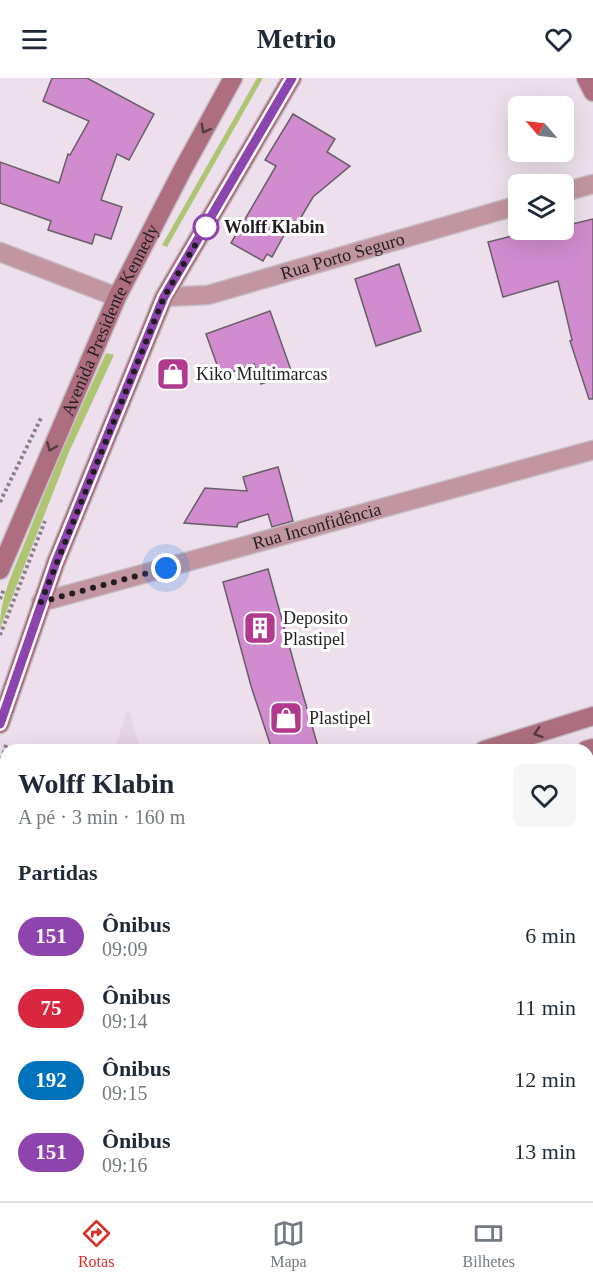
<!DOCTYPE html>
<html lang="pt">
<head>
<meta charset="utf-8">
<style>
  :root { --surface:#fff; --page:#f6f6f7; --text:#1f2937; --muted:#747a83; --line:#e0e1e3; --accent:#d93025 }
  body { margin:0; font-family:Georgia,serif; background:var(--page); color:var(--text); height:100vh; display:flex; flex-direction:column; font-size:22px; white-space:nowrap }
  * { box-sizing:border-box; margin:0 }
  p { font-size:20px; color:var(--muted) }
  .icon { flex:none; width:33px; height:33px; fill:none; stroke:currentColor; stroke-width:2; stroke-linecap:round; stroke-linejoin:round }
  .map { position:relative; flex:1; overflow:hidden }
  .side { position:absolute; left:0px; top:666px; width:594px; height:458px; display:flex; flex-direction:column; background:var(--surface); border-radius:18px 18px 0 0; box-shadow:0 6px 24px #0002 }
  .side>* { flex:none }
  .badge { padding:0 12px; border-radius:20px; font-size:21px; line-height:39px }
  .needle { width:39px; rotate:298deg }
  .buttons { position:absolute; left:508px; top:18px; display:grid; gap:12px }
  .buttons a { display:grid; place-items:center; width:66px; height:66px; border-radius:9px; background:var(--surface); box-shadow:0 6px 24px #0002; font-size:30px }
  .you { position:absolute; width:30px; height:30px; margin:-15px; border:4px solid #fff; border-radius:50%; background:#1a73e8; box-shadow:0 0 0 9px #1a73e833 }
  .map>.badge { position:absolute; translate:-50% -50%; box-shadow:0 0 0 3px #fff }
  h2 { padding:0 18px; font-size:22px; line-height:54px }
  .round { display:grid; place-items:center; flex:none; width:63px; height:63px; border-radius:9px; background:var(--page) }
  .summary { display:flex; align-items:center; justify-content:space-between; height:102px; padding:0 18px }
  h1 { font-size:28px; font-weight:800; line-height:45px }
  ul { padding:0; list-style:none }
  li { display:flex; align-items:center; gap:18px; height:72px; padding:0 18px }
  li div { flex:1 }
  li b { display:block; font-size:22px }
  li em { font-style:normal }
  li .badge { min-width:66px; font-weight:700; text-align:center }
  header { display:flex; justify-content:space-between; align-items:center; height:78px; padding:0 18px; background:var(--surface); font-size:27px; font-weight:800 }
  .tab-bar { display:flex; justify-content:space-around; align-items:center; height:84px; border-top:2px solid var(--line); background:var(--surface); font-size:16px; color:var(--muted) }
  .tab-bar a { display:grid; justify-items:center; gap:3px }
  .tab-bar .selected { color:var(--accent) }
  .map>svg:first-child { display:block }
  .built { fill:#e7d4e6 }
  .green { fill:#afc574 }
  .building { fill:#d08cce; stroke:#695d68; stroke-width:1.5 }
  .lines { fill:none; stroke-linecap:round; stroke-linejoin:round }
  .street-casing { stroke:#c8bdc7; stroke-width:21 }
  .secondary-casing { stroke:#c8bdc7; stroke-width:21 }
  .path { stroke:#8a8189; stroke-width:4; stroke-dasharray:3 3; stroke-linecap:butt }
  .street { stroke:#c296a0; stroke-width:18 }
  .secondary { stroke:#ad6f7f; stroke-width:18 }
  .oneway { stroke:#533a42 }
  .line-casing { stroke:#fff; stroke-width:14 }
  .line { stroke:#8e44ad; stroke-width:9 }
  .walk { stroke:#221d21; stroke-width:6; stroke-dasharray:0 10.8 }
  .stop-dot { fill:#fff; stroke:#8e44ad; stroke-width:3 }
  .labels { text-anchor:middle; stroke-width:6; stroke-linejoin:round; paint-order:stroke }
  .stop-label { font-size:18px; font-weight:bold; fill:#221d21; stroke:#fff; text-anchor:start }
  .street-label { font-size:18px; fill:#221d21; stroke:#fff }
  .poi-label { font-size:18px; fill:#221d21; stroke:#fff; text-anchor:start }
</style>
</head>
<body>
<header><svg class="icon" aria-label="menu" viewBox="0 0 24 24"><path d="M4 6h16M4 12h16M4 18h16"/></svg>Metrio<svg class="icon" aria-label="heart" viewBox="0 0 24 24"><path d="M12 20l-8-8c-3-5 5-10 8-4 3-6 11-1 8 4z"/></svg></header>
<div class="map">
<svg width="593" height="1123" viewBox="0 0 593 1123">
  <rect width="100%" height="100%" fill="#ede0ec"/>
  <path class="built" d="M128,630l13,42h-27z
    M6,741v55l-6,-2v-32z"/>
  <path class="green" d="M257,0h6l-96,169 -5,-2z
    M106,275l8,2 -45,97 -69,176c0,-32 15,-61 27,-91 24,-62 51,-124 79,-184z"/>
  <path class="building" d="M52,0h35l67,36 -25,46 -12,-6 -16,46 21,7 -11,32 -16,-5 -3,10 -44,-14 3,-9 -51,-18v-41l59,21 9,-29 2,1 19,-34 -46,-20z
    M293,36l42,25 -8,13 23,14 -37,31 -20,34 -5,-3 -16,29 -5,-3 -4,7 -32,-18 45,-77 -11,-6z
    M593,141v180h-4l-19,-58 2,-1 -14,-59 -55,16 -15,-55 40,-10 1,3 35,-5v-4z
    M399,186l22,67 -45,15 -21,-67z
    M270,233l22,62 -31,11 -7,-20 -33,12 -15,-42z
    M278,389l15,54 -21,6 -4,-13 -30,9 -1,4 -53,-4 21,-35 42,3 -4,-14z
    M268,491l29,105 22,76h-47l-21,-64 -28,-104z"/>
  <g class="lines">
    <g class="street-casing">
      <g id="street">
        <path d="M564,114l29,-8"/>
        <path d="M0,174l117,45"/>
        <path id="s1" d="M164,219l44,-2 311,-90"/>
        <path id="s2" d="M41,524l552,-152"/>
        <path d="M588,853l5,16"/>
        <path d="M133,1118l2,5"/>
        <path d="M402,1118l2,5"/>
      </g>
    </g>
    <g class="secondary-casing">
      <g id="secondary">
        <path d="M586,0l7,14"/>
        <path id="s3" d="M0,492l117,-273 66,-128 50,-91"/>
        <path d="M0,646l56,-162 108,-265 128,-219"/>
        <path d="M484,672l109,-34"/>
        <path d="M586,672l7,-2"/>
        <path d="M0,815l6,-2"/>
        <path d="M0,850l6,-2"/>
      </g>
    </g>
    <path class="path" d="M0,424l42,-86
      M0,521l4,-10
      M0,557l45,-114
      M0,687l7,-23"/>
    <use href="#street" class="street"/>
    <use href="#secondary" class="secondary"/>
  </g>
  <defs><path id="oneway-chevron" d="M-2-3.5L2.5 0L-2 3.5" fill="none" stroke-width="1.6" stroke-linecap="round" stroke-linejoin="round" transform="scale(1.5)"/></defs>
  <g class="oneway">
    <use href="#oneway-chevron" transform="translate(205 51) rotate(119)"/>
    <use href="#oneway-chevron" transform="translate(51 369) rotate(113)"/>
    <use href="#oneway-chevron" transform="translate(538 655) rotate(162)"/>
  </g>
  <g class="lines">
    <g class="line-casing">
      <path id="line" d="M0,646l56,-162 108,-265 128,-219"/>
    </g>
    <use href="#line" class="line"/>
    <path class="walk" d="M166,490l-125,34 123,-305 42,-70"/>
  </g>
  <defs>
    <g id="shop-square" transform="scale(1.725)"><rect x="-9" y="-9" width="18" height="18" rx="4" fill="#b2398d" stroke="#fff"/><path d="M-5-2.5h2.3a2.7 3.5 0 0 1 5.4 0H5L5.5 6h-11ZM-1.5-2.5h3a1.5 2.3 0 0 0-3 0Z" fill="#fff"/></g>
    <g id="building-square" transform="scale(1.725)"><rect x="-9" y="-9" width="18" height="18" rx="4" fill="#b2398d" stroke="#fff"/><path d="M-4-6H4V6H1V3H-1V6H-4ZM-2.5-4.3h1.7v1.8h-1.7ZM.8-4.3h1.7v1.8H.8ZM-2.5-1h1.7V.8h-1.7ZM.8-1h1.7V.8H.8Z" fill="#fff"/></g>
  </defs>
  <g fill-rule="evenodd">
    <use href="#shop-square" x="173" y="296"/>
    <use href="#building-square" x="260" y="550"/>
    <use href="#shop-square" x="286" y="640"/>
  </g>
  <circle class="stop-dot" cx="206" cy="149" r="12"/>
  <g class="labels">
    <g class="stop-label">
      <text x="224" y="155">Wolff Klabin</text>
    </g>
    <g class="street-label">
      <text dy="6" stroke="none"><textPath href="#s1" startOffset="184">Rua Porto Seguro</textPath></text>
      <text dy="6" stroke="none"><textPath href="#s3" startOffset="273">Avenida Presidente Kennedy</textPath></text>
      <text dy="6" stroke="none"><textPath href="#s2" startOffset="286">Rua Inconfidência</textPath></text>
    </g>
    <g class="poi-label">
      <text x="196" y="302">Kiko Multimarcas</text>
      <text x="283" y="546">Deposito<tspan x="283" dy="21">Plastipel</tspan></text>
      <text x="309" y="646">Plastipel</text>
    </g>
  </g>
</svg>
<div class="buttons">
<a><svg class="needle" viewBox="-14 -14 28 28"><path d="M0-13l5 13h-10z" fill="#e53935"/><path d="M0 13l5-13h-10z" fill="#747a83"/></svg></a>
<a><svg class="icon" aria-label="layers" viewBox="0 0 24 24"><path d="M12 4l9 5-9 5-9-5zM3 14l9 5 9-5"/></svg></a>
</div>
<div class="you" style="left:166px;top:490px"></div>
<section class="side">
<div class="summary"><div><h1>Wolff Klabin</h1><p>A pé · 3 min · 160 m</p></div><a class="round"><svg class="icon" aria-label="heart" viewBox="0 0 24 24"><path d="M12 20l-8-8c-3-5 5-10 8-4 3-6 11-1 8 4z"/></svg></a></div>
<h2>Partidas</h2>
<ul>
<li><span class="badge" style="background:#8e44ad;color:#fff">151</span><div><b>Ônibus</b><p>09:09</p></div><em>6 min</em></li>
<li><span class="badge" style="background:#d7263d;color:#fff">75</span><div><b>Ônibus</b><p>09:14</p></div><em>11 min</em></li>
<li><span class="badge" style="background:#0072bc;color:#fff">192</span><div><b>Ônibus</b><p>09:15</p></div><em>12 min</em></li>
<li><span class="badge" style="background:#8e44ad;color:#fff">151</span><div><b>Ônibus</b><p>09:16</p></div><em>13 min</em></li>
</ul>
</section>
</div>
<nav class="tab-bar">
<a class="selected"><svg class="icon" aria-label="directions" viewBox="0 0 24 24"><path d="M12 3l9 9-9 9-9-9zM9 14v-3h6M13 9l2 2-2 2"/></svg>Rotas</a>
<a><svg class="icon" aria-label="map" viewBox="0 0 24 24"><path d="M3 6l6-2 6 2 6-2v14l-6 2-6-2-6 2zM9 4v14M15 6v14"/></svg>Mapa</a>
<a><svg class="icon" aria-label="tickets" viewBox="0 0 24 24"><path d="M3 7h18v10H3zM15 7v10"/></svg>Bilhetes</a>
</nav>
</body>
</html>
